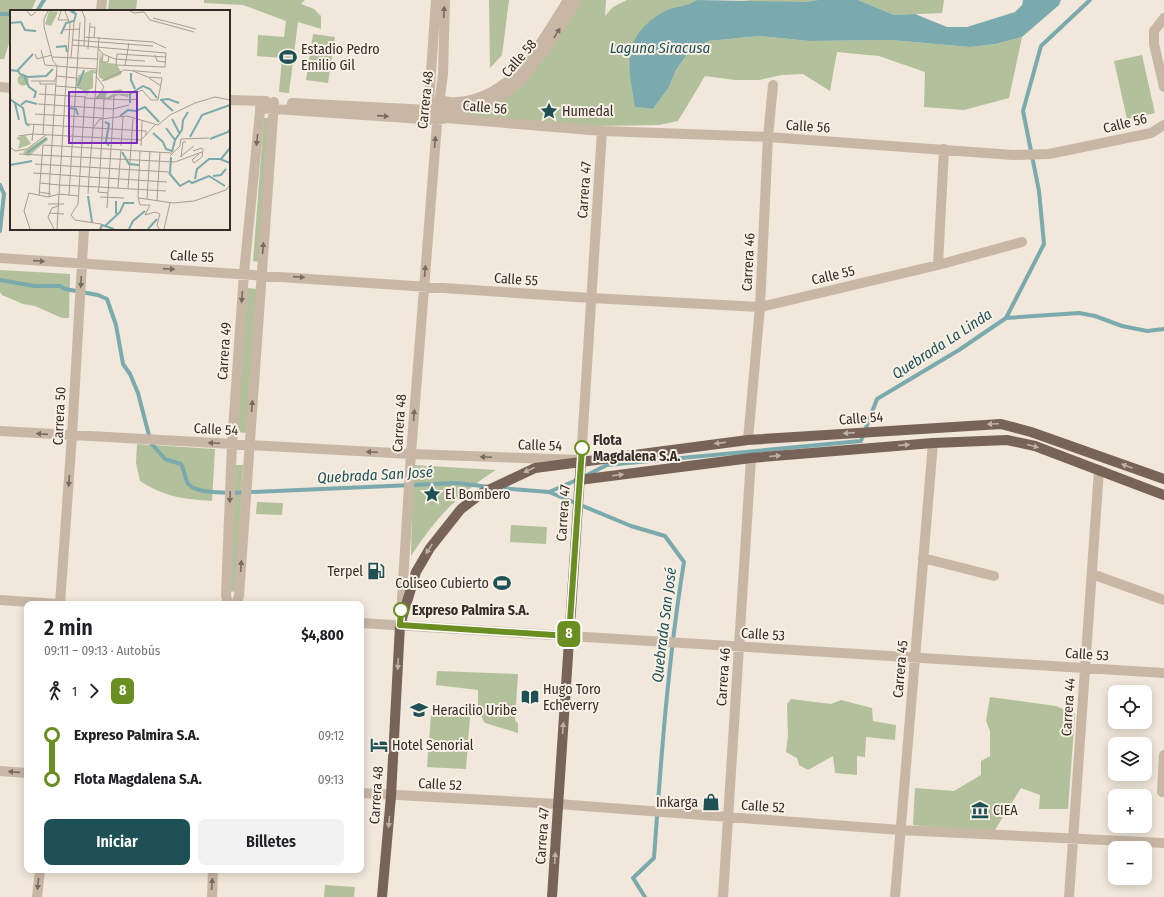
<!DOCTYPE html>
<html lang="es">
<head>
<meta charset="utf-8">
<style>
  :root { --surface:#fff; --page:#f2f2f2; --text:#202124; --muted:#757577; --accent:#1e5156 }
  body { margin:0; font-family:"Fira Sans Condensed",sans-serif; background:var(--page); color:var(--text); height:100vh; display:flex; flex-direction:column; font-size:15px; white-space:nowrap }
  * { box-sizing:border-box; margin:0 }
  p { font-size:13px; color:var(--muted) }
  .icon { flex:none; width:22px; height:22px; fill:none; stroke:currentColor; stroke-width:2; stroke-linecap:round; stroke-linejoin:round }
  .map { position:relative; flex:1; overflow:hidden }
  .details { position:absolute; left:24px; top:601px; width:340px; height:272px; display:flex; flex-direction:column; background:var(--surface); border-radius:8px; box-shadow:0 2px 10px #0003 }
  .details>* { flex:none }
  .badge { padding:0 8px; border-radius:6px; font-size:14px; line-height:26px }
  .buttons { position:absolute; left:1108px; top:685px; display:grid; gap:8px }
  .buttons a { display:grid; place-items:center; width:44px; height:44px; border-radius:8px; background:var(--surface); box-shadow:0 2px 10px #0003; font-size:20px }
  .map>.badge { position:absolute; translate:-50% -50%; box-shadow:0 0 0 2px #fff }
  .legs { display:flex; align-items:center; gap:6px; height:44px; padding:0 20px; font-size:13px }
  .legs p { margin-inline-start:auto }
  .overview { display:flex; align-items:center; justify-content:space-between; height:68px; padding:0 20px }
  h1 { font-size:22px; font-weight:600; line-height:30px }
  .cta { display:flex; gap:8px; margin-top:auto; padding:8px 20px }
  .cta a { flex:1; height:46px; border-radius:8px; background:var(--accent); color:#fff; font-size:16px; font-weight:600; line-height:46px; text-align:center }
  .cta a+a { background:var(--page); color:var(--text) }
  ul { padding:0 20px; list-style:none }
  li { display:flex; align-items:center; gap:14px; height:44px; font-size:15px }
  li i { display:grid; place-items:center; width:6px; height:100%; margin:0 5px; background:currentColor }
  li i::after { content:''; width:10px; height:10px; margin:-5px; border:3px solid; border-radius:50%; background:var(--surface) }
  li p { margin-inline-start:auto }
  li:first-child i { background:linear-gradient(#0000 50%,currentColor 0) }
  li:last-child i { background:linear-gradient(currentColor 50%,#0000 0) }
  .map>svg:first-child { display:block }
  .green { fill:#b2c09b }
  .water { fill:#7aaaad }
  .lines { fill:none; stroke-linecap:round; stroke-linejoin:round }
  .stream { stroke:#7aaaad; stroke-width:4 }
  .minor { stroke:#c9b7a6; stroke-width:10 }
  .major { stroke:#776358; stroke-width:10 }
  .oneway { fill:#786b60 }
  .oneway2 { fill:#beb1a6 }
  .line-1-casing { stroke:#fff; stroke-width:9 }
  .line-1 { stroke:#6b8e23; stroke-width:6 }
  .stop-1-dot { fill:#fff; stroke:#6b8e23; stroke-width:2 }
  .labels { text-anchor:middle; stroke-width:4; stroke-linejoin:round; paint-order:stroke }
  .poi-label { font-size:14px; fill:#352c27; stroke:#f9f1e6; text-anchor:start }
  .street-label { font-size:14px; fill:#352c27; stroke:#f9f1e6 }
  .stop-label { font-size:14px; font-weight:bold; fill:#352c27; stroke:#f9f1e6; text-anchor:start }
  .water-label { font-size:15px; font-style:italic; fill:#1e5156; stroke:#f9f1e6 }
  .inset-river { fill:none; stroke:#7aaaad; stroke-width:2 }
  .inset-road { fill:none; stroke:#a69c92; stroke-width:1 }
  .view { fill:#7b2cbf; fill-opacity:0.15; stroke:#7b2cbf; stroke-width:2 }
  .inset-edge { fill:none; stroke:#352c27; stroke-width:2 }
</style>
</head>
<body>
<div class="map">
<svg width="1164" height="897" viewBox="0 0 1164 897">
  <rect width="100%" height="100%" fill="#f1e7da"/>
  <path class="green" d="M0,0h36l-5,11h-20v26l-7,22h-4z
    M109,0h28l-1,11h-28z
    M204,0h101l-4,4 13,5 7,7v13l-23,-7 -9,71 -10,-1 3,-34 -25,-2 1,-21 26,2 2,-16 -43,-16 -39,-2z
    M489,0h20l-7,55 -12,13z
    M570,0h36l-1,16 8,-9 14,-7h70l-62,107 18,2 16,-22 7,-17 12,-17 20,-12 52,-5 49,5 81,-1 80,7 26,-3 26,-7 -13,61 -45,12 -40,-3 1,-35 -46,-16 -42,-4 -7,39 -27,-17 -21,1 -23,5h-24l-30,-4 -27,45 -19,4 -64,1 -147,-10 51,-18z
    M742,0h76c-24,5 -51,3 -76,0z
    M858,0h86l-2,13 -48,2z
    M313,34l22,3 -7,46 -22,-3z
    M1142,55l13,58 -28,6 -13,-58z
    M264,118h7l-11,144 -7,-1z
    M0,270l70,4 -1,44h-7l-27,-12 -12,-2 -21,-9 -2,-3z
    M247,288l10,1 -10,144 -10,-1z
    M137,444l78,5 -3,52c-28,-2 -48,-4 -72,-20l-4,-18z
    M236,465h7l-7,127 -8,-1z
    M413,465l83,5c-37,23 -61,49 -85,86z
    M257,502l26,1 -1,12 -26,-1z
    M511,525l36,2 -1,17 -36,-2z
    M437,671l81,3 -3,46 3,4v9l-33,-10 -7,-12v-21l-42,-5z
    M990,697l66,9 19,8 -7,95h-29l1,-14 -19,-7 -28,45 -80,-8 2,-37 39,3 27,-16v-14l9,-5v-25l-4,-10z
    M791,699l40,5 10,-4 31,8 1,13 23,4 -1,15 -29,-3 -1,20 -8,-1v19l-22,-2 -2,-17 -25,14 -9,-5 -2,-7 -11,-6 2,-16 -1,-32z
    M431,715l39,2 -4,52 -39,-2z
    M325,885l30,2 -1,10h-30z"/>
  <path class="water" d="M697,0l109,2 12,-2h40l36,15 21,-1 32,13h20l48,-15 7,-7 1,-5h38l-2,5 -37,32 -26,7 -26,3 -80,-7 -81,1 -49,-5 -52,5 -20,12 -12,17 -7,17 -16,22 -18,-2c-7,-44 -15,-70 30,-96 9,-5 23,-4 32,-11z"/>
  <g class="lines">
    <path class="stream" d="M37,11l7,-11
      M0,14h11
      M0,185l4,9 -4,37
      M0,280l34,6h26l5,3 33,6 9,4 9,26 7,39 7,10 8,19 13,50 14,16 16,5c3,6 4,12 6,18 5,11 32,10 43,11l227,-10 33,4
      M1006,318l38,-74 -5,-53 -16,-80 18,-65 49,-46
      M585,476l22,-11 254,-24 16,-42 82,-49 47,-32 73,-5 16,3 27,10 25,5 17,-2
      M500,488l49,4 82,34 34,10 19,26c-16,98 -23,197 -30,296l-21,20 12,19
      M549,492l30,-13"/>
    <path class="minor" d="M101,11l1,-11
      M1164,18l-10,13v13l10,43
      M0,87l11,1
      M229,100l37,1
      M439,100c6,1 13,3 18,2 56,-3 85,-61 111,-102
      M292,103l137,7 9,1 5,4
      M438,106l18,4 15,-2 29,-11 20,-15 30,-39 27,-43
      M260,108l177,12 9,-2 156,13 166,6 245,18 36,-1 102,-21 13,-8
      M428,116l8,-116
      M0,258l591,40 169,9 178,-42 84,-23
      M938,265l6,-116
      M0,431l411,23 170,6 21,-329
      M748,440l12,-133 8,-170 5,-52
      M923,558l71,18
      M1092,574l72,26
      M0,600l58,4
      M60,604l12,-169 12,-206
      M228,604l-2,-9 6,-151 12,-171 17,-171
      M236,604l3,-8 35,-494
      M401,614l10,-160 27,-343 5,-37 2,-74
      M361,623l803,50
      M1164,755l-2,37h2
      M0,771l27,2
      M361,793l197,11 342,26 264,13
      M37,897l3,-27
      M212,897l1,-27
      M723,897l28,-439
      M895,897l38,-454
      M1069,897l30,-427"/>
    <path class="major" d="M579,480l172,-22 182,-15 74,-3 28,6 129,49
      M382,897l9,-101 9,-171 16,-53 14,-24 31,-39 21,-16 53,-25 213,-28 253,-16 30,8 133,47
      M552,897l29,-437"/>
  </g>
  <defs><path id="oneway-solid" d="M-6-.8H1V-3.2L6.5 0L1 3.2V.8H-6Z"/></defs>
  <g class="oneway">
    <use href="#oneway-solid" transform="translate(444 12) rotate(-88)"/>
    <use href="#oneway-solid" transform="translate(557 33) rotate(-58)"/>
    <use href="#oneway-solid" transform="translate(383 116) rotate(4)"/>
    <use href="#oneway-solid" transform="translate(257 140) rotate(96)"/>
    <use href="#oneway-solid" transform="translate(435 142) rotate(-85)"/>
    <use href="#oneway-solid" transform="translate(263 248) rotate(-86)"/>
    <use href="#oneway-solid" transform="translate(39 261) rotate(4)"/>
    <use href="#oneway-solid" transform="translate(169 269) rotate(3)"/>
    <use href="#oneway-solid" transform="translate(425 271) rotate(-85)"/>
    <use href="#oneway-solid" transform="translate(299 277) rotate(4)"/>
    <use href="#oneway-solid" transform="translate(81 282) rotate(93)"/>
    <use href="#oneway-solid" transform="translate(242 297) rotate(94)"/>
    <use href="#oneway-solid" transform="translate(252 406) rotate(-86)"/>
    <use href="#oneway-solid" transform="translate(414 415) rotate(-86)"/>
    <use href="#oneway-solid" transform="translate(42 434) rotate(-176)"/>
    <use href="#oneway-solid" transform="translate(214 443) rotate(-177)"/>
    <use href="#oneway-solid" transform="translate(372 452) rotate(-177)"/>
    <use href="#oneway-solid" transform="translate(486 457) rotate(-178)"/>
    <use href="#oneway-solid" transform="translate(69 481) rotate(94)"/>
    <use href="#oneway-solid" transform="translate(230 497) rotate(92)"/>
    <use href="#oneway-solid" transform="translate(241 566) rotate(-86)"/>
    <use href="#oneway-solid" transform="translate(14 772) rotate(-176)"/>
    <use href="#oneway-solid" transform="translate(38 884) rotate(96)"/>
    <use href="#oneway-solid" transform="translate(212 884) rotate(-86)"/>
  </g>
  <g class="oneway2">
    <use href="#oneway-solid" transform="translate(993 424) rotate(177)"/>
    <use href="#oneway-solid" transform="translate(849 433) rotate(176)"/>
    <use href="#oneway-solid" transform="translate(720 443) rotate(173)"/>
    <use href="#oneway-solid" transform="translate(904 445) rotate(-5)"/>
    <use href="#oneway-solid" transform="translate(1033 446) rotate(15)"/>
    <use href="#oneway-solid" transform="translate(775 456) rotate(-5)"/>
    <use href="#oneway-solid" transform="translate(1127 466) rotate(-160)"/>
    <use href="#oneway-solid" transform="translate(529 470) rotate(156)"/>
    <use href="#oneway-solid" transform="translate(618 475) rotate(-7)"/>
    <use href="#oneway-solid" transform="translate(429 549) rotate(123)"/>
    <use href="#oneway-solid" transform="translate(398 664) rotate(93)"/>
    <use href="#oneway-solid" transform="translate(563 728) rotate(-86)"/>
    <use href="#oneway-solid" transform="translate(389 822) rotate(95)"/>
    <use href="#oneway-solid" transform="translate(555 858) rotate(-86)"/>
  </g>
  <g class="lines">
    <g class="line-1-casing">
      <path id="line-1" d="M401,610l-1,15 169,11 13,-188"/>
    </g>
    <use href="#line-1" class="line-1"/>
  </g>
  <defs>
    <g id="stadium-bare" transform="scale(1.38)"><path d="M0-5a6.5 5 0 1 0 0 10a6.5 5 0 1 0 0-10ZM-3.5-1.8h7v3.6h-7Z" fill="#1e5156" stroke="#f9f1e6" stroke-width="2.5" paint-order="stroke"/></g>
    <g id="sight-bare" transform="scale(1.38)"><path d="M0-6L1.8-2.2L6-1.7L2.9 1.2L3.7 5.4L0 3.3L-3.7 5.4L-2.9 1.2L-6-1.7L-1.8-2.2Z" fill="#1e5156" stroke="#f9f1e6" stroke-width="2.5" paint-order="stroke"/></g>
    <g id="fuel-bare" transform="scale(1.38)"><path d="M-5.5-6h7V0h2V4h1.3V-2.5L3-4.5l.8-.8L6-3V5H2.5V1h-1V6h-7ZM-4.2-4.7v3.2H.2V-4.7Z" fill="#1e5156" stroke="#f9f1e6" stroke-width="2.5" paint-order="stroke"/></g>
    <g id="library-bare" transform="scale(1.38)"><path d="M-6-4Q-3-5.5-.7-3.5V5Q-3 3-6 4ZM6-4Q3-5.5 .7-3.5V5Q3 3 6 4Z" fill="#1e5156" stroke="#f9f1e6" stroke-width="2.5" paint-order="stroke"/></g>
    <g id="school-bare" transform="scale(1.38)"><path d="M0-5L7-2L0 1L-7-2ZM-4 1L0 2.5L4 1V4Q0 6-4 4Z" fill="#1e5156" stroke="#f9f1e6" stroke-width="2.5" paint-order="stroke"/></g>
    <g id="hotel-bare" transform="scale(1.38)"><path d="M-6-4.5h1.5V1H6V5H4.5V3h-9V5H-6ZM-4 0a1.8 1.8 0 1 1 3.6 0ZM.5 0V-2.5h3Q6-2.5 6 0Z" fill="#1e5156" stroke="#f9f1e6" stroke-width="2.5" paint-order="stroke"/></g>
    <g id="shop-bare" transform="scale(1.38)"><path d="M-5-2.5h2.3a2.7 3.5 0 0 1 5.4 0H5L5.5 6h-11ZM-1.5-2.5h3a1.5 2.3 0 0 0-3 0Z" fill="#1e5156" stroke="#f9f1e6" stroke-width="2.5" paint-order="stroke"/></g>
    <g id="museum-bare" transform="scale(1.38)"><path d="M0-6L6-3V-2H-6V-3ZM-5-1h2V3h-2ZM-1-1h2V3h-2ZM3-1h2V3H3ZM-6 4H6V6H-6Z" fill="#1e5156" stroke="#f9f1e6" stroke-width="2.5" paint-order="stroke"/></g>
  </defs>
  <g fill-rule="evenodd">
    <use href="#stadium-bare" x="288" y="57"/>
    <use href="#sight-bare" x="549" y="111"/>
    <use href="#sight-bare" x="432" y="494"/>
    <use href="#fuel-bare" x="376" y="571"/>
    <use href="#stadium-bare" x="502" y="583"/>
    <use href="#library-bare" x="530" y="697"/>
    <use href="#school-bare" x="419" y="710"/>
    <use href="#hotel-bare" x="379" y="745"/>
    <use href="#shop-bare" x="711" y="802"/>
    <use href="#museum-bare" x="980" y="810"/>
  </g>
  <g class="stop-1-dot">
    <circle cx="582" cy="448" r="7"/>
    <circle cx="401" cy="610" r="7"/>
  </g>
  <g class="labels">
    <g class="poi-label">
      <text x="301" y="54">Estadio Pedro<tspan x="301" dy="16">Emilio Gil</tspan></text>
      <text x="562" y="116">Humedal</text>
      <text x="445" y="499">El Bombero</text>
      <text x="363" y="576" text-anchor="end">Terpel</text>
      <text x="489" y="588" text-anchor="end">Coliseo Cubierto</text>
      <text x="543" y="694">Hugo Toro<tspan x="543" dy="16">Echeverry</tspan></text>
      <text x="432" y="715">Heracilio Uribe</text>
      <text x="392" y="750">Hotel Senorial</text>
      <text x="698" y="807" text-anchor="end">Inkarga</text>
      <text x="993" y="815">CIEA</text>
    </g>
    <g class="street-label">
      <text transform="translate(519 58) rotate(-49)" y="5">Calle 58</text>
      <text transform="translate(425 100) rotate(-84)" y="5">Carrera 48</text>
      <text transform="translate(485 107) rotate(5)" y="5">Calle 56</text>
      <text transform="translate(1125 123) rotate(-14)" y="5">Calle 56</text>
      <text transform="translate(808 126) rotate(4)" y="5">Calle 56</text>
      <text transform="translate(584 190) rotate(-86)" y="5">Carrera 47</text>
      <text transform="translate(192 256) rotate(3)" y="5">Calle 55</text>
      <text transform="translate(748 262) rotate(-87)" y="5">Carrera 46</text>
      <text transform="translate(833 275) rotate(-13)" y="5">Calle 55</text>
      <text transform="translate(516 279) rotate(4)" y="5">Calle 55</text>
      <text transform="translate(224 351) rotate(-86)" y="5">Carrera 49</text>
      <text transform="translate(59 416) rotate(-87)" y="5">Carrera 50</text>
      <text transform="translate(861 418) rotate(-4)" y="5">Calle 54</text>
      <text transform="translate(399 423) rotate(-86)" y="5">Carrera 48</text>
      <text transform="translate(216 429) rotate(3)" y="5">Calle 54</text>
      <text transform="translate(540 445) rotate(2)" y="5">Calle 54</text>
      <text transform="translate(563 513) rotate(-86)" y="5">Carrera 47</text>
      <text transform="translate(763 634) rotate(4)" y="5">Calle 53</text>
      <text transform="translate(1087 654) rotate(4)" y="5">Calle 53</text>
      <text transform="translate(900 669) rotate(-85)" y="5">Carrera 45</text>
      <text transform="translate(723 677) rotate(-86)" y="5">Carrera 46</text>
      <text transform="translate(1068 707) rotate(-86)" y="5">Carrera 44</text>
      <text transform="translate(440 784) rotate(3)" y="5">Calle 52</text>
      <text transform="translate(376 795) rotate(-86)" y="5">Carrera 48</text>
      <text transform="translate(763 806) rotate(4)" y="5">Calle 52</text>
      <text transform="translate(542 836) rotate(-86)" y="5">Carrera 47</text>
    </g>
    <g class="stop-label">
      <text x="593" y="445">Flota<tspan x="593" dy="16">Magdalena S.A.</tspan></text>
      <text x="412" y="615">Expreso Palmira S.A.</text>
    </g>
    <g class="water-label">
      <text x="660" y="53">Laguna Siracusa</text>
      <text transform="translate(942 344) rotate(-33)" y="5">Quebrada La Linda</text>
      <text transform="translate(375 475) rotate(-3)" y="5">Quebrada San José</text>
      <text transform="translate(664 625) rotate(-83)" y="5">Quebrada San José</text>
    </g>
  </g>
  <g transform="translate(10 10)">
    <rect width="220" height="220" fill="#f1e7da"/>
    <path d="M39,1l9,1 -7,14 -6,-2zM90,40v9l1,-8 1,11 14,2 6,9 -2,2 -15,6 -6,-4v-3l-1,3zM81,60l7,1 -2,3 -3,-1v15l-6,3 1,5 -1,-3 -1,4v-4l-10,-7v-8l3,-1 -2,-1zM7.5 70a5.5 5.5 0 1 1 11 0a5.5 5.5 0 1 1-11 0ZM111,79l3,3 -14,-1 -4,3v4l7,-4h16l-1,3 -10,-2 -9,4 -14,-1 9,-8 1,2zM15,125l6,9 -13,5 2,-8 -4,-3zM36,127l2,3 -4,3 -15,13 -4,-1 -2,-3z" fill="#b2c09b"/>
    <path class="inset-river" d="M0,13l11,-1 4,8 11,1M51,24l5,-11 8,-2 2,-7 -4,-2 3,-1M46,37l10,-1 1,6M0,60l8,1 2,3 8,3 18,-1 7,-7M8,60l15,-16M121,63v7l4,9M14,66l5,11 7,5 -2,6M68,76l6,-16M0,89l5,4 4,17M1,90l12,8 3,15 3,3M150,90l8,-1 11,4M152,91l11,10M120,93v-9l13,-8 7,3 7,9M11,95l5,-4 11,3M59,98l7,1 2,6M110,106l8,-6 8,1 9,-4 14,15M162,109l8,15M95,112l4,2 -3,18 3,4M156,118l9,12M143,123l10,9 3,7 6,2M180,127l12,-22 28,-10M200,129l18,-7 2,-3M112,142l7,12 10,1M162,142l3,-12 7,-10 1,-10 5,-8M17,143l20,-15M211,149l9,-11M0,155l22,-4M159,163l11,13 9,-5 3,2 17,-7 16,10M160,163l1,-16M203,166l8,-1 5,-6M185,169l2,-10 12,-10h11l10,4M78,186l4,26M106,191v13M95,216l15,-14 4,-9h10M90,219l2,-4 12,4M119,219l4,-8 12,-10M138,219l9,-10"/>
    <path class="inset-road" d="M17,1l4,5 5,-4M38,1l-4,8v8l9,34 4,5 -7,108 39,3 4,-49 7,-9 27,-3 31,9 12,-10 25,-12 20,-6 15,3M51,1l-3,9h11M55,1l5,13 -3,43 30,2M72,1l3,7 -1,28M120,1l4,2 10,-1 6,8 44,12M143,8l43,11M80,17h5l-1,10M52,20l18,-1M74,27l69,5 13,6M63,30l80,6M62,35l94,8 -1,14h-1l-48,-2 1,-11 49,3M88,38l5,6 12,5 30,2M78,39l2,-26M31,40l4,15 12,1M25,44l2,5 15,-4M93,44l-1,8h6l1,-6M145,45l2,6 8,1M42,47l46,2M61,48l3,-36M115,56l4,-23M114,60l37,3M86,66l8,11 -7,11M139,68l12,8M21,71h24M30,71v3h15M44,71l3,-5 19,2M92,71l22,-11M46,76l25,2M29,84l47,3M75,87l-7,107 -7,11 4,5 26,4 1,5M75,88l45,2 7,-1 -1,-6 6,-3 9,10h7l4,-22 -14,-1 -15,-6M28,94l75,5 16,-4M25,104l68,4 1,-19M103,107l1,-21M18,114l118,7v4M83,117l6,-90M33,124l3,-49M8,126l15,-2 108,6M131,130l14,-15M22,131l2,-17M111,136l2,-29M131,136l1,-25M0,137l5,4 12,-2 19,-14M130,141l-2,46 2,8h10l-5,10 10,-3 5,2 -3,11 2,4M183,141l9,-3 1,2 -1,7 -8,6 -2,-3 7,-6M9,144l156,8 27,-10M160,146l10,-10 1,-7 28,-1M170,147l14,-11M171,147l2,-15h3M25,154l134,8M23,163l17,1 -1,23M30,173l19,2M49,175l40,2 4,-69M108,178l3,-39M118,179l5,-70M29,182l12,2M98,183l-10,-1 1,-5 67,4M78,184l1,-17 78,5M29,185l4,-50 129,8M59,185l11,-173M90,187l24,1M129,188l34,5 21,-2 32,-11 4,-5M137,189l3,-48M147,190l3,-48M38,194h16M97,198l6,-90M39,203l15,1M20,219l-6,-18 5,-18 19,4 11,-3 8,-127 -10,-1M44,219l-6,-12 4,-9 6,-2M47,219l2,-35 19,2M154,219l6,-26"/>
    <path class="view" d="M59,82h68v51h-68z"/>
    <rect width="220" height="220" class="inset-edge"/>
  </g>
</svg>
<div class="buttons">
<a><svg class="icon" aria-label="locate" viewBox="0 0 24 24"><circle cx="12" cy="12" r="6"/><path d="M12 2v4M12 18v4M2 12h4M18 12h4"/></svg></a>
<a><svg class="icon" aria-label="layers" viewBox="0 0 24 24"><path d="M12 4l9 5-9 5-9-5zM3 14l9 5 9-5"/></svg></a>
<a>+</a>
<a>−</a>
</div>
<b class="badge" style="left:569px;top:634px;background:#6b8e23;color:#fff">8</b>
<section class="details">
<div class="overview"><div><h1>2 min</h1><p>09:11 – 09:13 · Autobús</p></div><b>$4,800</b></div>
<div class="legs"><svg class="icon" aria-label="walk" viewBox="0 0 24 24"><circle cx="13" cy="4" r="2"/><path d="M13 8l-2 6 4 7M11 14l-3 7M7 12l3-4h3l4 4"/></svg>1<svg class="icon" aria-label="forward" viewBox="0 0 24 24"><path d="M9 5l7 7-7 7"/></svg><b class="badge" style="background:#6b8e23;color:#fff">8</b></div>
<ul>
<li><i style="color:#6b8e23"></i><b>Expreso Palmira S.A.</b><p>09:12</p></li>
<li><i style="color:#6b8e23"></i><b>Flota Magdalena S.A.</b><p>09:13</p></li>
</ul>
<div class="cta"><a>Iniciar</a><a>Billetes</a></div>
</section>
</div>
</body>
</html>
